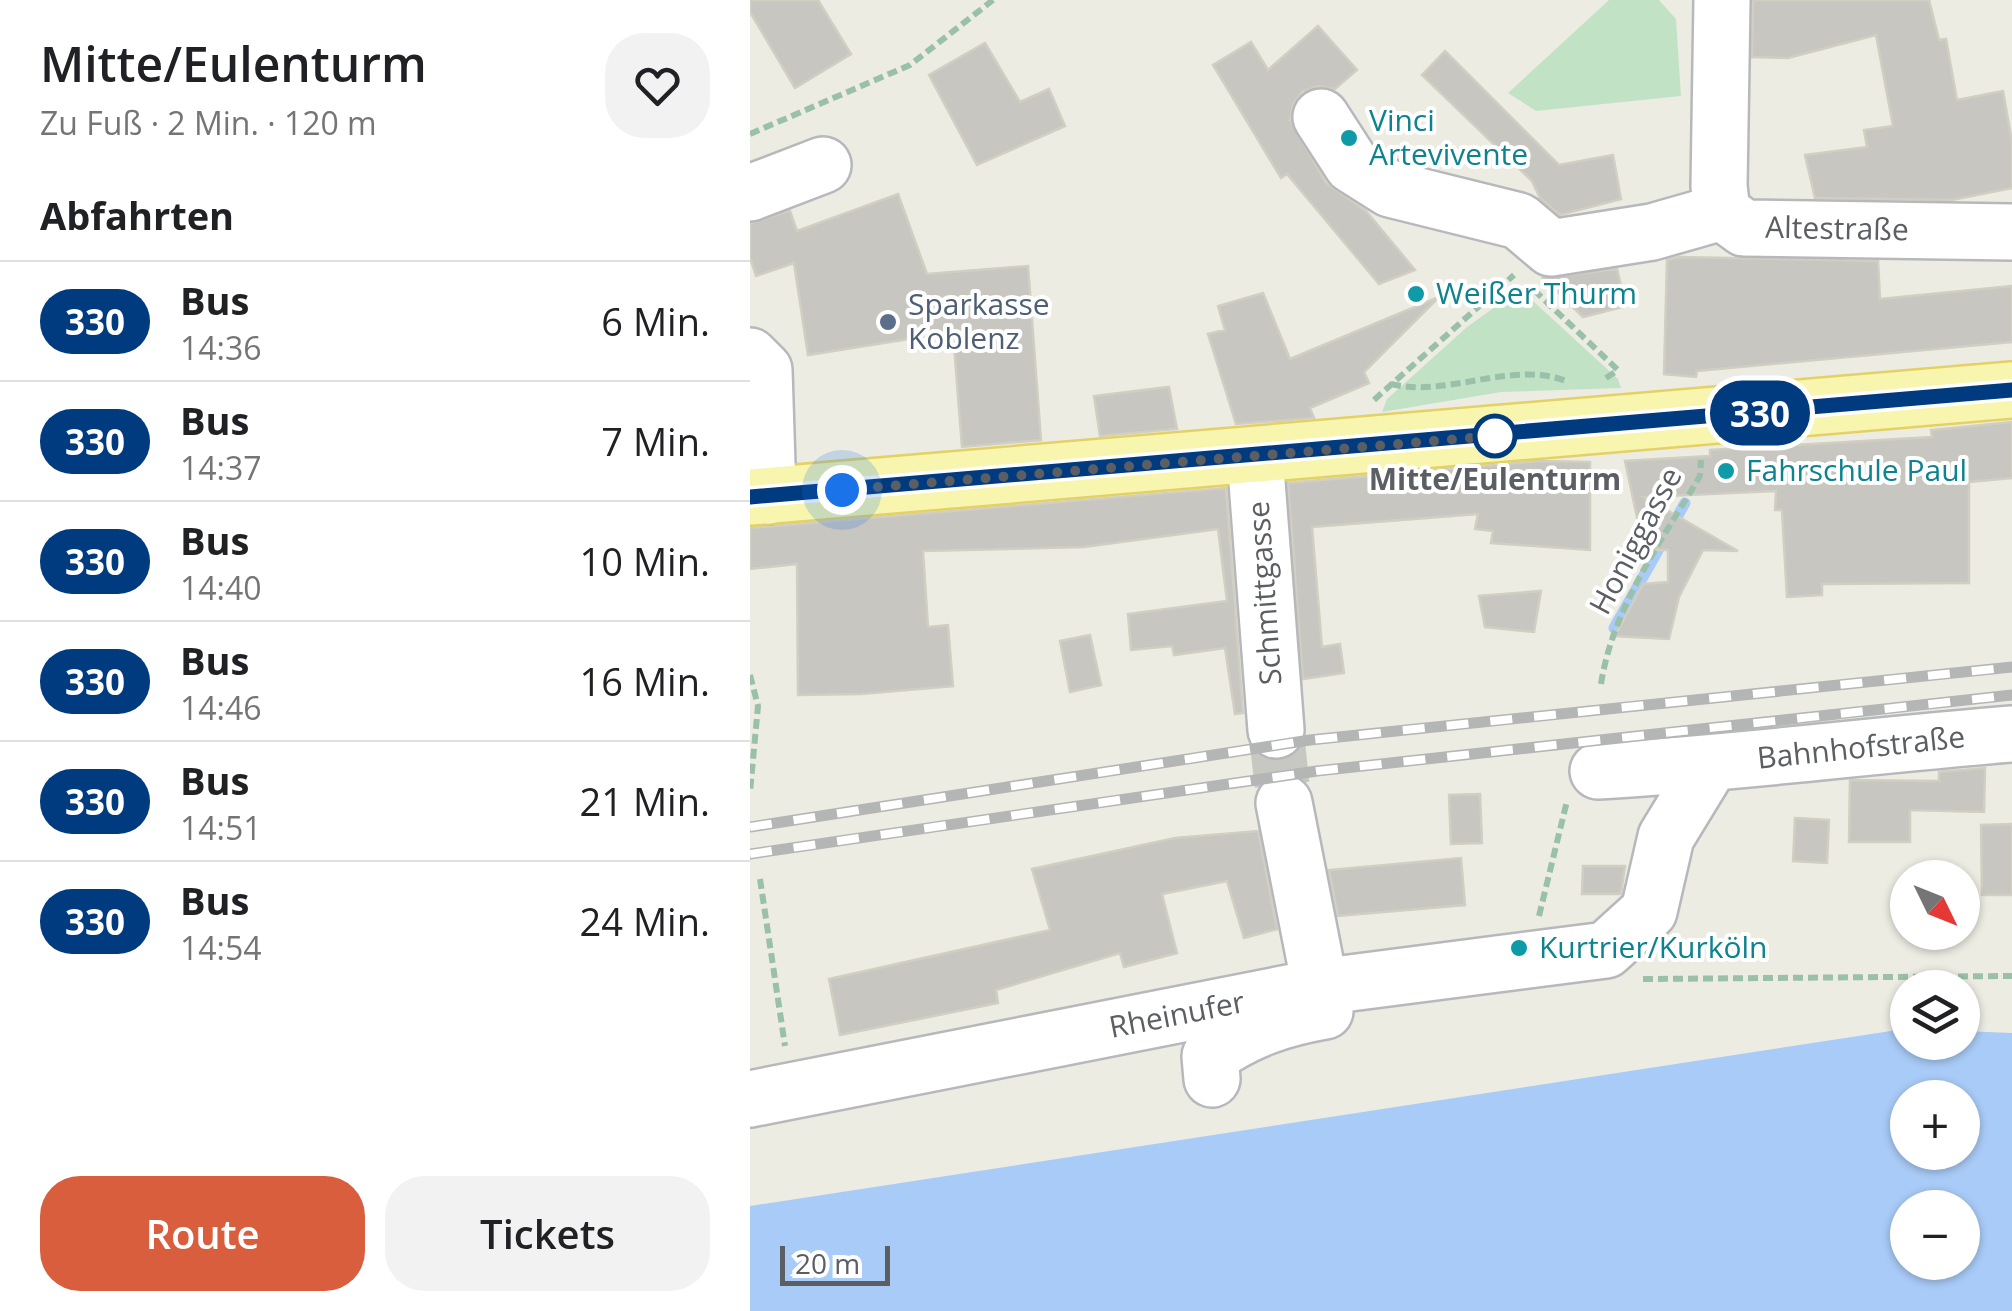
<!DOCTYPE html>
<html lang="de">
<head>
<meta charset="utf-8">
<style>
  :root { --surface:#fff; --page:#f2f2f2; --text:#202124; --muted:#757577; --line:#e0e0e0; --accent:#d85e3e }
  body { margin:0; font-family:"Open Sans",sans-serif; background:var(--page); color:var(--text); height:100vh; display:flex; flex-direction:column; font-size:38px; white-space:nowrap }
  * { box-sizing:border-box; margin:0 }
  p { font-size:32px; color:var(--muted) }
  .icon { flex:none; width:55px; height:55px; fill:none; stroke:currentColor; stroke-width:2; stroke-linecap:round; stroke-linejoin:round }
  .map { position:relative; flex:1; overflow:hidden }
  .panel { display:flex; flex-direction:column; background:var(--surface); width:750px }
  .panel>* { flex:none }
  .badge { padding:0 20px; border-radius:32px; font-size:35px; line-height:65px }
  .needle { width:65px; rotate:133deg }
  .tools { position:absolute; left:1140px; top:860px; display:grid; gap:20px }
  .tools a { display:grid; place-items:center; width:90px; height:90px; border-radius:50%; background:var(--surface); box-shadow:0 2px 8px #0004; font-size:50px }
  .scale { position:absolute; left:30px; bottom:25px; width:110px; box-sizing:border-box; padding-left:10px; border:5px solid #5b5e63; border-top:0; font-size:28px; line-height:35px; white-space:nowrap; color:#5b5e63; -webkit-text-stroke:8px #fff; paint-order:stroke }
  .you { position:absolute; width:50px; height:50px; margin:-25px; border:8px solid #fff; border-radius:50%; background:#1a73e8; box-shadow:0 0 0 15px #1a73e833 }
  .map>.badge { position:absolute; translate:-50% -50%; box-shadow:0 0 0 5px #fff }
  h2 { padding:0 40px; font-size:38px; line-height:90px }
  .round { display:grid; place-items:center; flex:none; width:105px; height:105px; border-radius:40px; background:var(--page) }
  .headline { display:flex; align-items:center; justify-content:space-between; height:170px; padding:0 40px }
  h1 { font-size:48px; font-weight:600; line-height:75px }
  .primary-button { display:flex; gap:20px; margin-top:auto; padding:20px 40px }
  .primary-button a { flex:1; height:115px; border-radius:40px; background:var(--accent); color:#fff; font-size:40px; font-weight:600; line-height:115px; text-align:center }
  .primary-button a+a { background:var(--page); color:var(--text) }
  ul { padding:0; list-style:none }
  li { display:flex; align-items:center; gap:30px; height:120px; padding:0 40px; border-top:2px solid var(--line) }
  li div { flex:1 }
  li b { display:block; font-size:38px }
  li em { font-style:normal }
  li .badge { min-width:110px; font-weight:700; text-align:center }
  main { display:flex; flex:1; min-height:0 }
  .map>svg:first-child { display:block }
  .green { fill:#c2e2c6 }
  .water { fill:#a9cbf7; fill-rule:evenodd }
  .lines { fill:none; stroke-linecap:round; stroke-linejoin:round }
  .stream { stroke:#a9cbf7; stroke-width:11 }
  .building { fill:#c8c6c0; stroke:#d1cec2; stroke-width:2.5 }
  .minor-tunnel { stroke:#c8c8c3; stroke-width:55; stroke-dasharray:55 28; stroke-linecap:butt }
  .minor-casing { stroke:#b6b8bc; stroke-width:60 }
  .major-casing { stroke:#e4d165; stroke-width:60 }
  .path { stroke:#9ac0aa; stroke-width:6; stroke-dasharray:10 5; stroke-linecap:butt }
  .minor { stroke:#fff; stroke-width:55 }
  .major { stroke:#f7f5ae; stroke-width:55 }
  .rail-casing { stroke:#b4b5b5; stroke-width:11 }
  .rail { stroke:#fff; stroke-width:8; stroke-dasharray:22; stroke-linecap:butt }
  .line-casing { stroke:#fff; stroke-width:22 }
  .line { stroke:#003b80; stroke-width:15 }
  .walk { stroke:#5b5e63; stroke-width:10; stroke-dasharray:0 18 }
  .culture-dot { fill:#0f9aa8; stroke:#fff; stroke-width:4 }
  .service-dot { fill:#5c6f8a; stroke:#fff; stroke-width:4 }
  .stop-dot { fill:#fff; stroke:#003b80; stroke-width:5 }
  .labels { text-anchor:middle; stroke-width:8; stroke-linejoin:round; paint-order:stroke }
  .culture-label { font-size:30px; fill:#0d838f; stroke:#fff; text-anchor:start }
  .street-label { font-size:30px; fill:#5b5e63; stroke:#fff }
  .service-label { font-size:30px; fill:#4e5e75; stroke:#fff; text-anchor:start }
  .stop-label { font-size:30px; font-weight:bold; fill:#5b5e63; stroke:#fff }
</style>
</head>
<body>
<main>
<section class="panel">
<div class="headline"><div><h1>Mitte/Eulenturm</h1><p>Zu Fuß · 2 Min. · 120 m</p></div><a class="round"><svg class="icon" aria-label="heart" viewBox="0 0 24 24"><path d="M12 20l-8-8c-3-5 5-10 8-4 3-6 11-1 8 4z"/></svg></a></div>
<h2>Abfahrten</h2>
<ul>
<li><span class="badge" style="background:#003b80;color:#fff">330</span><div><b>Bus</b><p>14:36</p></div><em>6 Min.</em></li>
<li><span class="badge" style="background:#003b80;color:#fff">330</span><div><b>Bus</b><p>14:37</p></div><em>7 Min.</em></li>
<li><span class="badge" style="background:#003b80;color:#fff">330</span><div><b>Bus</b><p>14:40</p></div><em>10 Min.</em></li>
<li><span class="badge" style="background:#003b80;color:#fff">330</span><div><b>Bus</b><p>14:46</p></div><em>16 Min.</em></li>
<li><span class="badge" style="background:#003b80;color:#fff">330</span><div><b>Bus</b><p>14:51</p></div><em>21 Min.</em></li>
<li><span class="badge" style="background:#003b80;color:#fff">330</span><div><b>Bus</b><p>14:54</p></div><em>24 Min.</em></li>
</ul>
<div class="primary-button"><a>Route</a><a>Tickets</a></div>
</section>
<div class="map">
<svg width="1262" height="1311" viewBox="0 0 1262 1311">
  <rect width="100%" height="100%" fill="#edece3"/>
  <path class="green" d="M859,0h50l17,19 5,77 -145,15 -28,-18z
    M770,289l98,90 3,9 -120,4 -119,20 5,-13 80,-72z"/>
  <path class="water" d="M1154,1029l4,13h54l1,-11 49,2v278h-1262v-105zM1158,1098h54v54h-54zM1158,1208h54v54h-54z"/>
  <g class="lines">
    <path class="stream" d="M864,628l71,-125"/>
  </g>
  <path class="building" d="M0,0h68l33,54 -56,34 -45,-76z
    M1003,0h176l10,40 7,-1 11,61 46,-9 9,51v46l-60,12 -137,-2 -10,-43 62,-8 -3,-17 29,-4 -17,-91 -88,23 -36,-1z
    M568,26l39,44 -22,19 -17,-3 -15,5 -10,13 -3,16 36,63 40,28 49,59 -36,14 -92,-110 -6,4 -68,-113 38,-23 17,28z
    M235,43l35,59 29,-13 16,37 -88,39 -48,-90z
    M695,51l114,114 54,-10 8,44 -61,16 -20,-17 -8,-17 -110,-106z
    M148,194l29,80 101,-8 13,174 -79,7 -9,-115 -145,23 -14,-92 -38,13 -6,-19v-34l40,-12 7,20z
    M929,257l199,4 2,38 132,-13v56l-315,29 -1,6 -32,-3 3,-114z
    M867,269l9,37 -43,11 -40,-39z
    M513,293l27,66 149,-62 -75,75 5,11 -59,25 4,10 -78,6 -28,-90 17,-4 -7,-24z
    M419,387l8,42 -77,7 -6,-40z
    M1262,422v56l-43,4v101l-147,1v11l-35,2 -5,-87h-7l1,-19 -132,6 94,54 -35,-1 -24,47 -10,42 -54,-3 28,-52 25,-2v-32h-24l-19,-89 85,-5v-6l222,-13 -1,-7z
    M789,461l51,1v88l-99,-7 2,-12 -18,-2 3,-15 -166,13 10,120 18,-3 4,29 -41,6 -15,-196z
    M476,488l17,225 -8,1 -10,-66 -51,7 -2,-9 -41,4 -3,-36 99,-13 -9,-72 -134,18 -161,4 5,76 20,-2 5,61 -92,8 -63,1 -1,-131 -47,5v-41z
    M791,591l-7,41 -49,-5 -6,-31z
    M340,635l11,50 -31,7 -10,-51z
    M1235,768l-1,44 -74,-2v32h-61l1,-62 89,1v-9z
    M730,794l2,49 -31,1 -2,-49z
    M1045,818l34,2 -2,43 -34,-2z
    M1262,824v71h-30l-1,-70z
    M508,831l19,98 -33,9 -17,-57 -65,13 15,59 -53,14 -4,-14 -124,37 2,13 -158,32 -11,-56 221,-49 -18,-61 143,-31z
    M711,858l4,47 -127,11 -9,-46z
    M833,866h42l-4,28h-39z"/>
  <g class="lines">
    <path class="minor-tunnel" d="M526,730l8,73"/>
    <g class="minor-casing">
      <path id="minor" d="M571,117l31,48 38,24 129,32 32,27 101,-16 70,-20
        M0,193l73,-28
        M972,212l22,16 268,4
        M972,212l-3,-26 3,-186
        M0,356l14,14 4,126
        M505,456l21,274
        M848,771c138,-8 276,-26 414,-37
        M462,1079l-2,-23c38,-26 70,-37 115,-45l-41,-208
        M0,1099l569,-112 287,-37 43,-39 17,-74 44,-72"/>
    </g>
    <g class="major-casing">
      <path id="major" d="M0,497l1262,-107"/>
    </g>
    <path class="path" d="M0,134l160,-69 83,-65
      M784,290l85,81
      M856,378l12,-8
      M641,384c57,14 119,-24 175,-3
      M624,400l140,-125
      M0,675l8,31 -8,86
      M851,684c12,-77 60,-142 99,-208l1,-16
      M10,879l25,167
      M789,916l28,-115
      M893,979l369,-3"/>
    <use href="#minor" class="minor"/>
    <use href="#major" class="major"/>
    <g class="rail-casing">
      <path id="rail" d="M0,827l560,-87 702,-73
        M0,854l567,-83 695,-76"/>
    </g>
    <use href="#rail" class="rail"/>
  </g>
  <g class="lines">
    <g class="line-casing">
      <path id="line" d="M0,497l1262,-107"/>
    </g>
    <use href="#line" class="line"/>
    <path class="walk" d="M92,490l653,-54"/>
  </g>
  <g class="culture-dot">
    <circle cx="599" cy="138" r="10"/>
    <circle cx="666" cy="294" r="10"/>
    <circle cx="976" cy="471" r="10"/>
    <circle cx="769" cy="948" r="10"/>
  </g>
  <circle class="service-dot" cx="138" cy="322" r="10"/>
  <circle class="stop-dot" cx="745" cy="436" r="20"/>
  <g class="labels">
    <g class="culture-label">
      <text x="619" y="131">Vinci<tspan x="619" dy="34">Artevivente</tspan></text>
      <text x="686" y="304">Weißer Thurm</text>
      <text x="996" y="481">Fahrschule Paul</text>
      <text x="789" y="958">Kurtrier/Kurköln</text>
    </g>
    <g class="street-label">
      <text transform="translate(1087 229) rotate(1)" y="10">Altestraße</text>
      <text transform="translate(886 541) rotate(-62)" y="10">Honiggasse</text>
      <text transform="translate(515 593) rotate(-94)" y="10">Schmittgasse</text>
      <text transform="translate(1111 748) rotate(-6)" y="10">Bahnhofstraße</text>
      <text transform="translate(427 1015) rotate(-11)" y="10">Rheinufer</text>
    </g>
    <g class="service-label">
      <text x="158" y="315">Sparkasse<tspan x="158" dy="34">Koblenz</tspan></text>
    </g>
    <g class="stop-label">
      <text x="745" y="490">Mitte/Eulenturm</text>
    </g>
  </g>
</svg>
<div class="tools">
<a><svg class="needle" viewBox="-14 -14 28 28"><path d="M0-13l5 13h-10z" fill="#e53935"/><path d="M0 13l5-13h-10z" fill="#757577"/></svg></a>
<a><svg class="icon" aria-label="layers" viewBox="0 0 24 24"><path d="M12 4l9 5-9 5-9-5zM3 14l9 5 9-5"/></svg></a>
<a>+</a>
<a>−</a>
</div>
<div class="scale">20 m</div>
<div class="you" style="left:92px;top:490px"></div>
<b class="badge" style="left:1010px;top:413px;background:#003b80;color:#fff">330</b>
</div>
</main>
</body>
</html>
